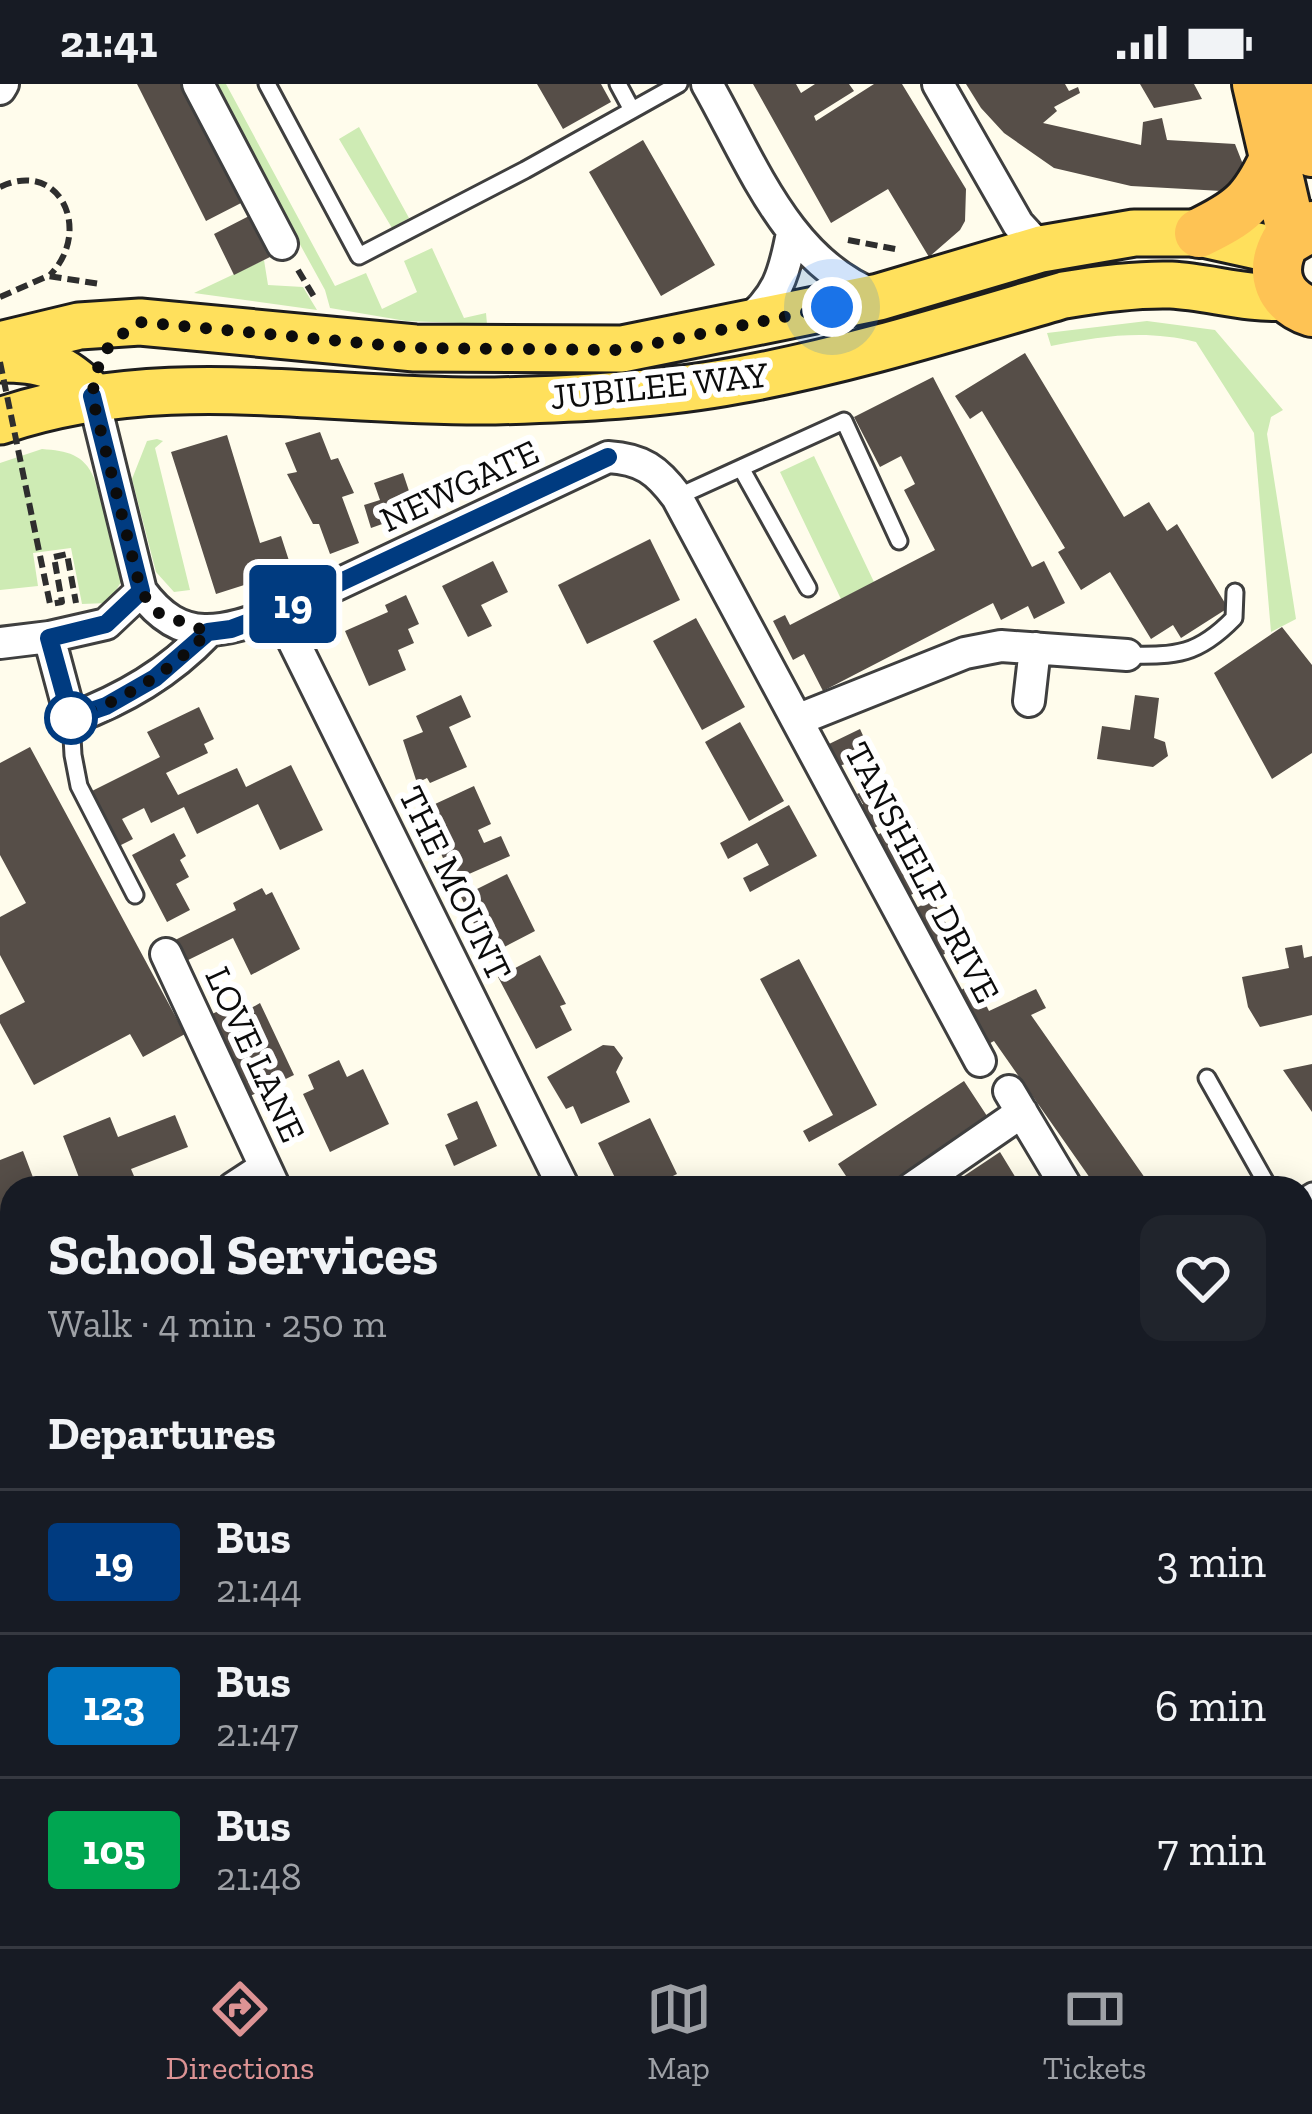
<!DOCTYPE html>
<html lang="en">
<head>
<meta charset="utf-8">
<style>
  :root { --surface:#171b24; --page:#20242c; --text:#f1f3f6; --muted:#9ea1a6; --line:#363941; --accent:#dd9394 }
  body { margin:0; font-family:"Zilla Slab",serif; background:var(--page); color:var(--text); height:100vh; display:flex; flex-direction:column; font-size:45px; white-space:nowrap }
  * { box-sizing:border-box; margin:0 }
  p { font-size:39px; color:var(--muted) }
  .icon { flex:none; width:66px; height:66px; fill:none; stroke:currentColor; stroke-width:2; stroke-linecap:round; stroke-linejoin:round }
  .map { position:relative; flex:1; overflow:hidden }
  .details { position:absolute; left:0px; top:1092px; width:1314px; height:771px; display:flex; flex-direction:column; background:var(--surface); border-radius:36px 36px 0 0; box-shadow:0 6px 30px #0003 }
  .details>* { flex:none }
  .badge { padding:0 24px; border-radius:9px; font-size:42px; line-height:78px }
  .you { position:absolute; width:60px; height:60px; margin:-30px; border:9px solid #fff; border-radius:50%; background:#1a73e8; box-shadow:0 0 0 18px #1a73e833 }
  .map>.badge { position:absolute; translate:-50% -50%; box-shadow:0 0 0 6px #fff }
  h2 { padding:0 48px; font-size:45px; line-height:108px }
  .round { display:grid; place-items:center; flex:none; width:126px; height:126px; border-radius:24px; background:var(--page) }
  .summary { display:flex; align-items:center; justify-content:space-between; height:204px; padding:0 48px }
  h1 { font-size:57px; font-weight:800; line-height:90px }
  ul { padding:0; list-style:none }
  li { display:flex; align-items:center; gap:36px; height:144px; padding:0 48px; border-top:3px solid var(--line) }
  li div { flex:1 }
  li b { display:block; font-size:45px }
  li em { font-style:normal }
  li .badge { min-width:132px; font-weight:700; text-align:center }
  .status { display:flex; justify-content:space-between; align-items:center; height:84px; padding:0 60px; background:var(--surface); direction:ltr }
  .status svg { height:33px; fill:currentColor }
  .dock { display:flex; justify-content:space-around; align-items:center; height:168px; border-top:3px solid var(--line); background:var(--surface); font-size:33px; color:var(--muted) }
  .dock a { display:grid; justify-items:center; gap:6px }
  .dock .selected { color:var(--accent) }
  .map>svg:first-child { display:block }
  .green { fill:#ceebb4 }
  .building { fill:#564e48 }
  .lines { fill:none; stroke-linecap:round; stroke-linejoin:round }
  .service-casing { stroke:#3f3f3f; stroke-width:21 }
  .minor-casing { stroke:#3f3f3f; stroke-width:36 }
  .primary-casing { stroke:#1d1d1d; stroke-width:51 }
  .trunk-casing { stroke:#1d1d1d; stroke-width:54 }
  .path { stroke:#2e2e2e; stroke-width:6; stroke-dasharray:12 6; stroke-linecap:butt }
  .service { stroke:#fff; stroke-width:15 }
  .minor { stroke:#fff; stroke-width:30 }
  .primary { stroke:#ffe05c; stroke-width:45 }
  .trunk { stroke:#fec354; stroke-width:48 }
  .path-bridge { stroke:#2e2e2e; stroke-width:6; stroke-dasharray:12 6; stroke-linecap:butt }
  .line-casing { stroke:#fff; stroke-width:27 }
  .line { stroke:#003b80; stroke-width:18 }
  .walk { stroke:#0c0c0c; stroke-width:12; stroke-dasharray:0 21.6 }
  .stop-dot { fill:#fff; stroke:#003b80; stroke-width:6 }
  .labels { text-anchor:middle; stroke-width:12; stroke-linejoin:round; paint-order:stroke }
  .street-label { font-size:36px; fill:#0c0c0c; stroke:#fff }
</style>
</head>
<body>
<div class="status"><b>21:41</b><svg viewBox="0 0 49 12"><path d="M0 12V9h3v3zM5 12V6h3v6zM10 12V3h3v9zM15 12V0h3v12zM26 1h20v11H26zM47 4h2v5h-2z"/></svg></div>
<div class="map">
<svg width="1312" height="1862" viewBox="0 0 1312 1862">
  <rect width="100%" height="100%" fill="#fffcec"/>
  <path class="green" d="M212,0h14l109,202 31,-13 16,36 35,-17 -13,-31 28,-13 32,70 22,-5 1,11 -81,-3 -76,-13 -5,-18z
    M359,43l50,91 -17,10 -53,-89z
    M264,176l4,25 35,2 14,23 -123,-17z
    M1147,237l68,9 68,80 -12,7 -4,17 29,185 -25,13 -17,-199 -58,-91c-50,-13 -95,-6 -145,4l-4,-13z
    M157,355l6,2 -8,7 35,142 -16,2 -18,-20 -24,-93 15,-38z
    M42,365c25,2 42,5 52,29l28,90 1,11 -15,24 -26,1 -11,-56 -38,5 5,33 -38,4v-127z
    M814,372l60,126 -33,17 -61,-127z"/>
  <path class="building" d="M137,0h45l61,118 -37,19z
    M537,0h64l10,18 -48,27z
    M753,0h43l5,9 14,-9h34l5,7 -40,25 2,5 58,-37h28l64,105 -1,32 -5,9 -31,27 -41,-68 -57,34z
    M966,0h99l4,7 9,-4 2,6 -26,14 3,4 -14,12 98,22 2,-23 19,-4 5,22 68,4 9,23 -4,25 -109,-6 -77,-18 -50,-35 -23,-25z
    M1140,0h54l8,15 -48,9z
    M643,56l72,125 -54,31 -72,-124z
    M249,132l21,41 -36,18 -20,-41z
    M1025,269l99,164 25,-15 18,29 10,-7 51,84 -47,30 -8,-13 -22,14 -41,-67 -29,18 -23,-38 7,-4 -83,-137 -12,8 -15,-23z
    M933,293l99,190 12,-6 21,42 -31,16 -6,-13 -27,14 -8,-17 -170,88 -19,-37 -11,6 -20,-39 12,-6 5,10 145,-75 -31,-60 11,-6 -14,-28 -21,11 -26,-50z
    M320,348l11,28 7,-2 16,35 -12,4 17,46 -29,11 -11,-30h-6l-26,-50 10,-2 -12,-29z
    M227,351l33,108 21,-7 11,34 -76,24 -45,-142z
    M403,389l13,39 -45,16 -7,-23 16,-5 -6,-17z
    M650,455l30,61 -93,44 -29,-59z
    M493,477l15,31 -27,13 11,21 -24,11 -26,-51z
    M406,511l13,29 -11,5 6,14 -16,7 8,20 -37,16 -24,-55 43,-19 -3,-7z
    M696,534l49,89 -43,23 -49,-89z
    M1282,543l30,38v88l-40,26 -58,-106z
    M461,611l10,22 -22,10 18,40 -37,16 -3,-5 -10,5 -14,-43 20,-8 -7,-16z
    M1135,611l24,3 -5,40 11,4 3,14 -15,11 -56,-8 5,-33 28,4z
    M199,623l15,32 -10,5 4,9 -42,20 12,22 59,-27 9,19 45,-22 32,65 -43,20 -22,-46 -61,30 -13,-27 -33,16 -7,-15 -22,11 11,20 -16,8 -27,-55 70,-35 -13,-25z
    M740,638l44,79 -35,20 -44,-79z
    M860,645l12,26 -33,11 -10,-22z
    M30,663l155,287 -42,23 -13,-23 -96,51 -34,-62v-8l25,-13 -25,-47v-38l26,-14 -26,-48v-92z
    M878,686l24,42 -33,19 -13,-23 7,-4 -6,-10 9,-4 -6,-10z
    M474,702l17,38 -13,6 6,13 17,-7 9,20 -57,25 -31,-71z
    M789,721l28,51 -67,36 -7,-14 26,-13 -12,-22 -29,16 -8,-16z
    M911,733l27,50 -25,14 5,10 -16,9 -36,-59z
    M174,749l12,23 -6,4 9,17 -13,7 14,26 -23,12 -35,-67z
    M507,790l28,57 -46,24 -28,-58z
    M262,804l4,7 6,-3 28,57 -49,26 -18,-37 -53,26 -11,-21 67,-33 -3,-7z
    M932,815l27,47 -27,15 -26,-47z
    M1302,861l2,13 8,-2v59l-52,12 -12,-20 -6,-30 47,-9 -4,-20z
    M540,871l26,49 -6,2 12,24 -36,19 -38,-72z
    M799,875l78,146 -68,37 -6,-11 30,-16 -73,-136z
    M975,899l14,28 47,-22 10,19 -15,7 121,173h-55l-103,-147 -13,7 -28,-54z
    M239,917l5,11 16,-9 34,72 -46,22 -38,-82z
    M603,961l11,1 9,12 -7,14 14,30 -49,22 -8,-18 -7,3 -19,-32z
    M339,976l8,17 16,-8 26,55 -59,28 -27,-58 11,-5 -6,-14z
    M1312,980v48l-29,-42z
    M964,997l25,38 -106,69h-29l-16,-24z
    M477,1017l20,45 -43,20 -9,-21 13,-6 -11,-25z
    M175,1031l13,32 -57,22 8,19h-56l-20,-52 47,-19 8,20z
    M650,1034l27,56 -29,14h-28l-22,-45z
    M23,1067l14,37h-25v54l-8,3 -4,-10v-75z
    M1000,1068l22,36h-55l-6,-10z
    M10,1317l2,56 -12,6v-57z
    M1312,1362v46l-10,1v-46z
    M12,1471v84l-12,-25v-53z
    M1302,1495l10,20v29l-10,5z
    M12,1775v50l-12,6v-50z
    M108,1851h98l-22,11h-98z
    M393,1851h72l-23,11h-44z
    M552,1851h50l4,11h-49z
    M691,1851h76l-8,4 3,7h-18l-2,-4 -9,4 -6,-8 -11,8h-29l-3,-5z
    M870,1851h42l6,11h-43z
    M979,1851h47l2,5 -7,6h-37z
    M1225,1851h60l4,5 -8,6h-48z"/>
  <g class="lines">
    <g class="service-casing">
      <path id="service" d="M267,0l92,172 166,-86 154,-86
        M618,0l14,26
        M741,384l67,120
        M677,413l167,-76 55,120
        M1127,571c50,1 71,0 107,-37l1,-26
        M71,635l2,36 6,31 56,109
        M1207,994l62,110
        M1302,1113l10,-6
        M505,1851l5,11
        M14,1862l21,-11
        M813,1862l15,-11"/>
    </g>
    <g class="minor-casing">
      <path id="minor" d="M198,0l84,160
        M707,0c45,79 81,180 172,213
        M938,0l80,140 23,25
        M0,5l3,-5
        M743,241c35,-28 41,-50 49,-92
        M93,312l48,195c41,56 82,41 138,21l329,-155c34,2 49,13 69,40l303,564
        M141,507l-35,33 -57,13 22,82c53,-20 98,-46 137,-87
        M279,528l285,576
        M0,559l49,-6
        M1029,617l6,-53
        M797,636l168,-67 36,-7 126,9
        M166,870l109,234
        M1009,1007l58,97
        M233,1104l32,-21
        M912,1104l110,-76
        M0,1200l12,-5
        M0,1431l12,-6
        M1302,1451l10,-1
        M0,1748l12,-7
        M656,1851l4,11
        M953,1851l6,11
        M237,1862l22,-11"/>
    </g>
    <g class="primary-casing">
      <path id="primary" d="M0,261l79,-19 61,-4 275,26 207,1 257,-52 162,-48 93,-16h65l81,18
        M0,275c46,0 59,6 93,37
        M0,337c165,-56 326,-17 495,-20 81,-2 165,-6 244,-21 111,-20 218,-54 325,-85 35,-6 71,-11 107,-10 39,2 75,15 115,12"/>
    </g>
    <g class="trunk-casing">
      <path id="trunk" d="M1257,0l35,151
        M1295,0l17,68
        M1312,142l-27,16c-17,31 -6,59 27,70
        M1199,149c41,-20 54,-30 74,-72"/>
    </g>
    <path class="path" d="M0,103c60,-29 93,44 50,88
      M848,156l52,10
      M298,186l18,30
      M0,213l48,-21 52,8
      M54,473l13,-3 9,49"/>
    <use href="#service" class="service"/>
    <use href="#minor" class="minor"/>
    <use href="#primary" class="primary"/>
    <use href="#trunk" class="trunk"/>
    <path class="path-bridge" d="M0,278l50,242 12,-2 -8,-45"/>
  </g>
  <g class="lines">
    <g class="line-casing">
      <path id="line" d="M92,312l49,195 -35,33 -57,14 22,80 35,-12 49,-28 53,-46 23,-3 48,-18 329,-154"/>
    </g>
    <use href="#line" class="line"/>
    <path class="walk" d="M71,634c53,-18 98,-45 137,-86l-52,-20 -15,-21 -49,-195c7,-42 12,-51 48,-74l275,26 207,2 210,-43"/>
  </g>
  <circle class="stop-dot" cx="71" cy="634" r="24"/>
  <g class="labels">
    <g class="street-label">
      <text transform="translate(659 301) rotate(-6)" y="13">JUBILEE WAY</text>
      <text transform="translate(459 401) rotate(-25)" y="13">NEWGATE</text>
      <text transform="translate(923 788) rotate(62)" y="13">TANSHELF DRIVE</text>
      <text transform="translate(456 799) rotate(64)" y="13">THE MOUNT</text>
      <text transform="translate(256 970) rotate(65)" y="13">LOVE LANE</text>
    </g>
  </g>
</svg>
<div class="you" style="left:832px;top:223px"></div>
<b class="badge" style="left:293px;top:520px;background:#003b80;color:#fff">19</b>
<section class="details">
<div class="summary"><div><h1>School Services</h1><p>Walk · 4 min · 250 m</p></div><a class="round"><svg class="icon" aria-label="heart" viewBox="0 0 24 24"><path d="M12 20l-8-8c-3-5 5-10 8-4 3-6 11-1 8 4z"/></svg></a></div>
<h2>Departures</h2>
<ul>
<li><span class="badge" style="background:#003b80;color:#fff">19</span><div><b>Bus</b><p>21:44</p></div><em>3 min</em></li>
<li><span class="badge" style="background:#0072bc;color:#fff">123</span><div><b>Bus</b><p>21:47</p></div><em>6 min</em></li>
<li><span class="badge" style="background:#00a651;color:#fff">105</span><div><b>Bus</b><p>21:48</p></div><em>7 min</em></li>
</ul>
</section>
</div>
<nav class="dock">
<a class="selected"><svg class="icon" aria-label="directions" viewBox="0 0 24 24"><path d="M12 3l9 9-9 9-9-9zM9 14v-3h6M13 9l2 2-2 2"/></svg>Directions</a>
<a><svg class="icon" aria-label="map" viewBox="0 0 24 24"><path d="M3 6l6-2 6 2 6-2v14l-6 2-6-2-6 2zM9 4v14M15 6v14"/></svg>Map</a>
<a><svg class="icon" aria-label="tickets" viewBox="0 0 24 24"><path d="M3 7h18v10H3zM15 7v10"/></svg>Tickets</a>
</nav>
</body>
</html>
